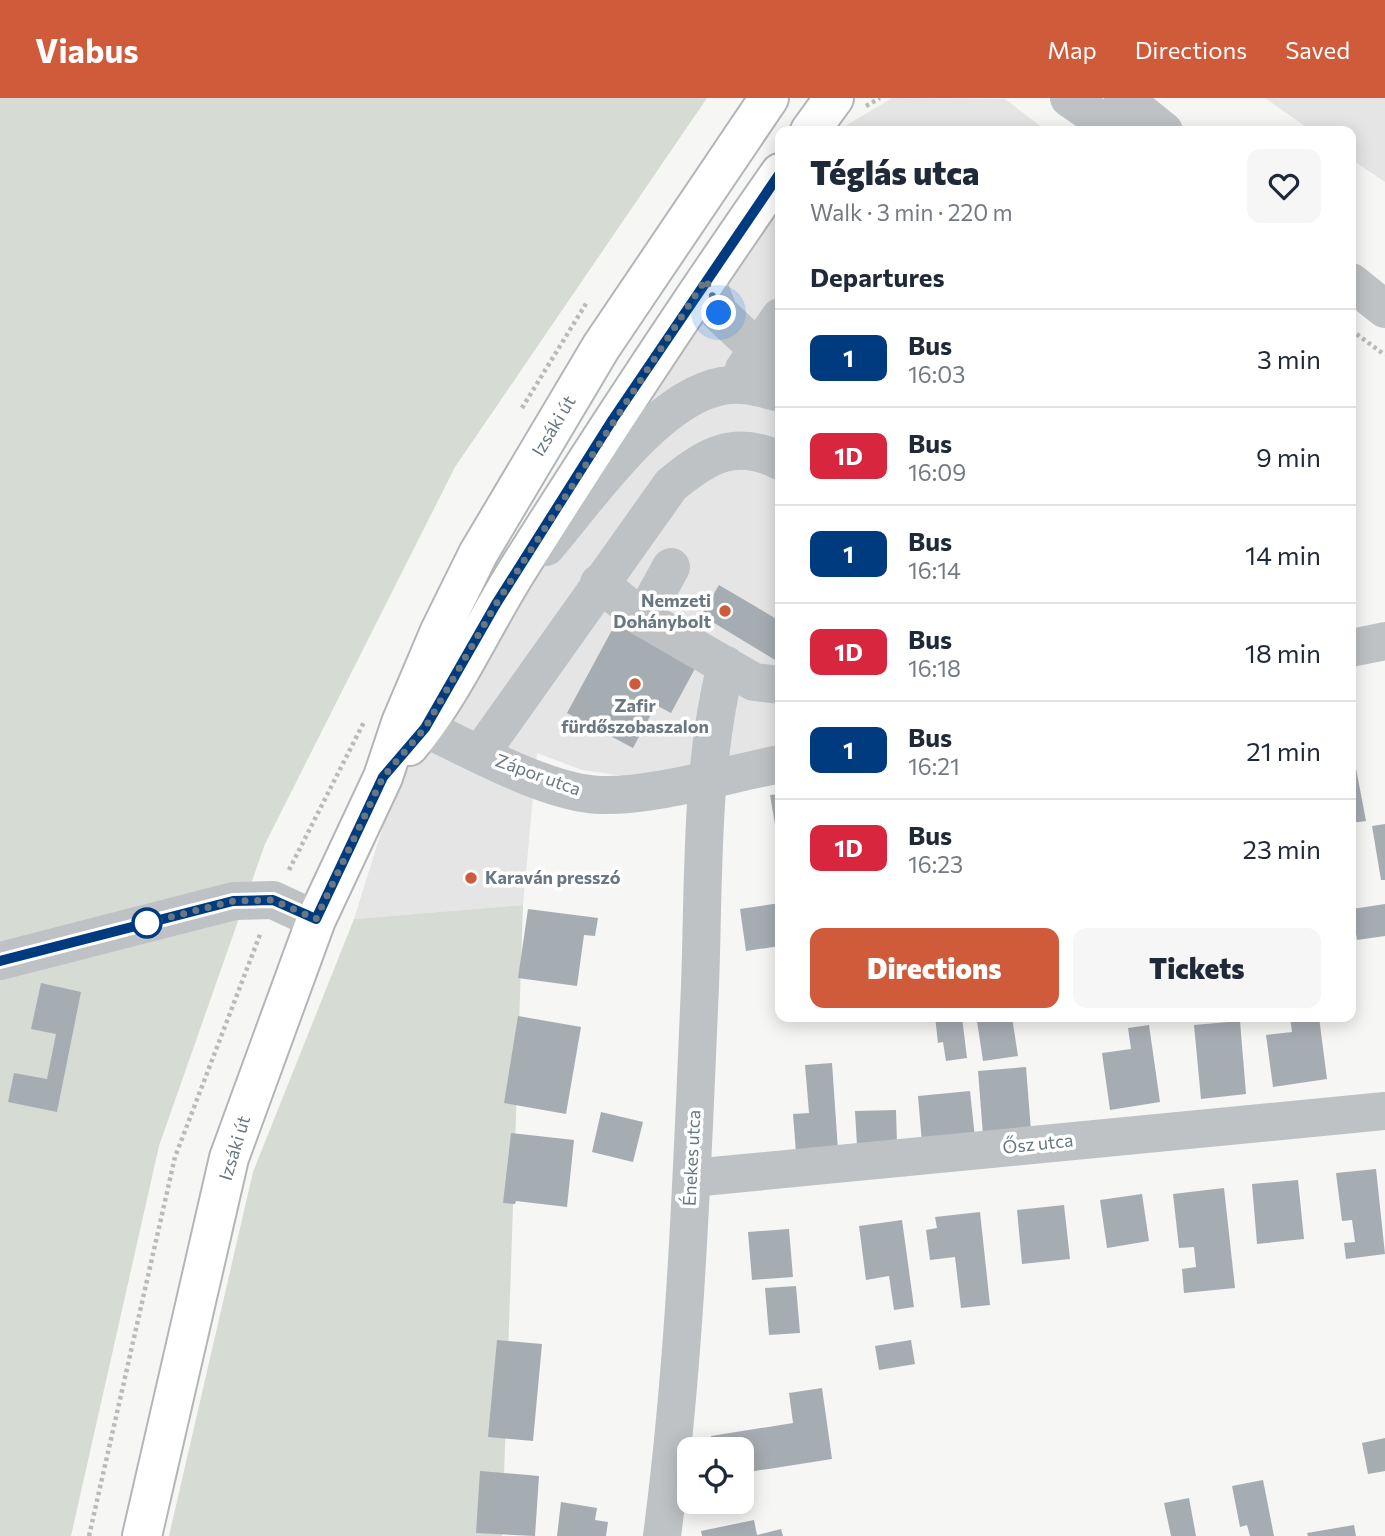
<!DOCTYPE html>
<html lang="en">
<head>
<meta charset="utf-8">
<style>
  :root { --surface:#fff; --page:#f6f6f7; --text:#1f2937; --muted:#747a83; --line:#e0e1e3; --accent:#d05b3a }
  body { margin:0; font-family:Commissioner,sans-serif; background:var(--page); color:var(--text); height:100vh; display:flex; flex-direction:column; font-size:26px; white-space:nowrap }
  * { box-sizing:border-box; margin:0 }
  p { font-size:23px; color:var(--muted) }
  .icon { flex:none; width:38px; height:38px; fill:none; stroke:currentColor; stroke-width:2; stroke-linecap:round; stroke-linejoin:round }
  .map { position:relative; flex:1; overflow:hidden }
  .sheet { position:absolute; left:775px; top:28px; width:581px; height:896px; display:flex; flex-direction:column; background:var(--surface); border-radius:14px; box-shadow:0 4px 18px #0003 }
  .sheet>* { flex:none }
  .badge { padding:0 14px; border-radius:10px; font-size:24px; line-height:46px }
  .tools { position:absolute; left:677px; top:1339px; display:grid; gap:14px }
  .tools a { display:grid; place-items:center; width:77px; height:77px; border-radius:14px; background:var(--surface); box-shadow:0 4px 18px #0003; font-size:35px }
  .you { position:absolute; width:35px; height:35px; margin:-18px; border:5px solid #fff; border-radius:50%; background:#1a73e8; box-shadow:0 0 0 10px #1a73e833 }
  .map>.badge { position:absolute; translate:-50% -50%; box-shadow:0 0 0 4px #fff }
  h2 { padding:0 35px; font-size:26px; line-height:63px }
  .round { display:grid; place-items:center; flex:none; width:74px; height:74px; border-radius:14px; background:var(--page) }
  .head { display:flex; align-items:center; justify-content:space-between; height:119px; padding:0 35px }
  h1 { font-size:33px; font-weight:800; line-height:52px }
  .action { display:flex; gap:14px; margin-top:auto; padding:14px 35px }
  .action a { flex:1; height:80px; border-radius:14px; background:var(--accent); color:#fff; font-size:28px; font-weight:800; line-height:80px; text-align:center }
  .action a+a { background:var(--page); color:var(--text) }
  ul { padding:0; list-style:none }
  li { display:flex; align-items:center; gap:21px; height:98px; padding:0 35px; border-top:2px solid var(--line) }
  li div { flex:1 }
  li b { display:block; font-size:26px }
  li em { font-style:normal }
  li .badge { min-width:77px; font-weight:700; text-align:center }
  header { display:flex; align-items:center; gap:42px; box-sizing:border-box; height:98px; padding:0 35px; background:var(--accent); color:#fff }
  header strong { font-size:33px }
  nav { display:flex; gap:38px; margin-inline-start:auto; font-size:24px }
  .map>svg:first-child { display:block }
  .built { fill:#e4e5e4 }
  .green { fill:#d6dbd3 }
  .building { fill:#a6adb2 }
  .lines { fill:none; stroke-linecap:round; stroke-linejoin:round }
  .major-casing { stroke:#b2b6b9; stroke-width:42 }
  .path { stroke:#b8bbbd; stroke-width:4.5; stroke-dasharray:3.5 3.5; stroke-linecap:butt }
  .minor { stroke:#bec2c5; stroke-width:38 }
  .major { stroke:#fff; stroke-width:38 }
  .line-casing { stroke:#fff; stroke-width:16 }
  .line { stroke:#003b80; stroke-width:10 }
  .walk { stroke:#697781; stroke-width:7; stroke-dasharray:0 12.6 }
  .poi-dot { fill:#d05b3a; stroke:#fff; stroke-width:2.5 }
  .stop-dot { fill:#fff; stroke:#003b80; stroke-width:3.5 }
  .labels { text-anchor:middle; stroke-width:7; stroke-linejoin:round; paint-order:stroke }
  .street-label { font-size:18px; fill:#697781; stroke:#fff }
  .poi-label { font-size:18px; font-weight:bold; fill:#697781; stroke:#fff; text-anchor:end }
</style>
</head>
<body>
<header>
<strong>Viabus</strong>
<nav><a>Map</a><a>Directions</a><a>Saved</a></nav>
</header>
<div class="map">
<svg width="1385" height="1438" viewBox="0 0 1385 1438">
  <rect width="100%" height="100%" fill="#f6f6f4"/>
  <path class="built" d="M892,0l113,1 42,32h-210z
    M1265,0h120v84l-34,-23v-28h-39z
    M780,108v540l-149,31 -49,-7 -45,-17 -14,152 -169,14 40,-128 292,-459z"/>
  <path class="green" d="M0,0h707l-252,369 -190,377 -106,302 -88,390h-71z
    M523,807l-21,631h-333l84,-364 101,-253z"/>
  <path class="building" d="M719,487l61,36v42l-79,-48z
    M618,521l80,44 -27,50 -15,-8 -23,43 -66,-35z
    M1351,644l15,79 -15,2z
    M780,696v47l-2,1 -8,-47z
    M1385,726v56h-4l-9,-54z
    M780,805v43l-34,5 -6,-42z
    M1385,806v32l-28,4 -5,-31z
    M528,811l70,9 -3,18 -11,-1 -7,51 -59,-8z
    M41,885l40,9 -24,120 -49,-10 6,-29 33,6 9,-45 -25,-5z
    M518,918l63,11 -15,87 -62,-11z
    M935,919h27l5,41 -21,3 -3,-19 -5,1z
    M1012,919l6,39 -35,5 -6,-40z
    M1290,919h29l8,62 -54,8 -7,-52 26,-3z
    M1240,923l6,73 -45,5 -7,-74z
    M1149,927l11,77 -50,8 -8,-57 29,-4 -3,-21z
    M832,965l6,87 -42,3 -3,-39 16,-1 -4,-48z
    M1026,969l5,64 -48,4 -5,-64z
    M970,993l5,47 -53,5 -4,-47z
    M896,1012l1,34 -40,2 -2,-35z
    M601,1014l42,10 -10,40 -41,-10z
    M511,1035l63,7 -7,67 -51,-6 -1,3 -12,-1z
    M1376,1071l9,85 -39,5 -2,-16 11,-1 -3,-22 -10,1 -6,-48z
    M1298,1082l6,59 -47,5 -5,-60z
    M1224,1090l11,100 -51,5 -2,-24 14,-2 -2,-20 -15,1 -6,-54z
    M1142,1096l7,47 -42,7 -7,-48z
    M1064,1107l6,54 -48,5 -5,-54z
    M980,1114l10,93 -29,3 -6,-51 -25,3 -4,-30 11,-2 -2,-11z
    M902,1122l12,87 -20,3 -5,-34 -23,4 -7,-54z
    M789,1131l4,48 -41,3 -4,-48z
    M796,1188l4,47 -31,2 -4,-47z
    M497,1242l45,4 -9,97 -45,-4z
    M911,1242l4,24 -36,6 -4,-24z
    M822,1290l10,71 -90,14v-24h-29l-2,-13 82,-13 -4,-30z
    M1385,1340v33l-17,3 -6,-31z
    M480,1373l59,5 -4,60 -59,-3z
    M1263,1382l11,56h-24l-3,-11 -7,2 -8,-41z
    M1189,1400l7,38h-25l-7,-33z
    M561,1404l36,6 -2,12 13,2 -2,14h-49z
    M754,1422l3,15 24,-6 2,7h-81l-1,-5z
    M1354,1427l2,11h-48l-1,-3z"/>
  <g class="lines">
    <g class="major-casing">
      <path id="major" d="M810,33l24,-33
        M409,648c44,-52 74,-122 111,-180 84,-133 170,-264 260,-393
        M142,1438l87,-378 87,-238 67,-143 18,-54 39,-92 38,-77 123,-207 168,-249"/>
    </g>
    <path class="path" d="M866,8l14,-8
      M1351,232l34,25
      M522,310l65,-106
      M289,772l75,-148
      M89,1438l86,-379 86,-225"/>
    <path class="minor" d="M1069,0l47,33
      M1123,0l41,33
      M706,181l13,34 61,57
      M1351,184l34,27
      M744,271l36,-52
      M546,449c43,-50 110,-149 176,-161 21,-4 39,2 58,7
      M599,485l44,35 111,64 26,3
      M643,520l28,-51
      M1351,550l34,-7
      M425,630c48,23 123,65 175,67 51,2 129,-21 180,-31
      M480,656l191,-269c35,-29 64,-47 109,-24
      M0,863l234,-60 39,-1 43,20
      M692,1080l693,-67
      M662,1438c24,-182 30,-367 38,-550 4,-106 0,-217 26,-321"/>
    <use href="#major" class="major"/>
  </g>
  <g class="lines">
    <g class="line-casing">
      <path id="line" d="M0,863l233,-60 40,-1 43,19 67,-142 42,-49 71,-124 117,-185 167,-246"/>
    </g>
    <use href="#line" class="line"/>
    <path class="walk" d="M147,825l86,-22 40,-1 43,19 67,-142 42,-49 71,-124 210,-325 13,34"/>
  </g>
  <g class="poi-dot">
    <circle cx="725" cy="513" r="7"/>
    <circle cx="635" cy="586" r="7"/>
    <circle cx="471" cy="780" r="7"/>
  </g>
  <circle class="stop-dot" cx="147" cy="825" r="14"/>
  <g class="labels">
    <g class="street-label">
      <text transform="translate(554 328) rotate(-59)" y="6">Izsáki út</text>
      <text transform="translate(538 677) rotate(20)" y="6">Zápor utca</text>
      <text transform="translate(1038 1046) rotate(-6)" y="6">Ősz utca</text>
      <text transform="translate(235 1050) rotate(-73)" y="6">Izsáki út</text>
      <text transform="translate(692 1060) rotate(-87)" y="6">Énekes utca</text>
    </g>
    <g class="poi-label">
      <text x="711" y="509">Nemzeti<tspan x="711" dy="21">Dohánybolt</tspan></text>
      <text x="635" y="614" text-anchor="middle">Zafir<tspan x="635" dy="21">fürdőszobaszalon</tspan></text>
      <text x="485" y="786" text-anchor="start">Karaván presszó</text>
    </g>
  </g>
</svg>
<div class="tools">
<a><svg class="icon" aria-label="locate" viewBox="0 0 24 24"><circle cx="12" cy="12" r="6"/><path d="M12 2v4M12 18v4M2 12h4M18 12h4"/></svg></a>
</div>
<div class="you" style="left:719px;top:215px"></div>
<section class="sheet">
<div class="head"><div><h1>Téglás utca</h1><p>Walk · 3 min · 220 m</p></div><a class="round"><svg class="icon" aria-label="heart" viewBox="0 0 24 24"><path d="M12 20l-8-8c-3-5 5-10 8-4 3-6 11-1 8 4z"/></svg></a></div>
<h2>Departures</h2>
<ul>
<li><span class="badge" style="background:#003b80;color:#fff">1</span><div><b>Bus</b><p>16:03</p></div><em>3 min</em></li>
<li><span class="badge" style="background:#d7263d;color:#fff">1D</span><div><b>Bus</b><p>16:09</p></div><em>9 min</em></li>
<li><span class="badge" style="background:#003b80;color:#fff">1</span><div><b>Bus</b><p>16:14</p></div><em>14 min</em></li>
<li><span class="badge" style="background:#d7263d;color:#fff">1D</span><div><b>Bus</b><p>16:18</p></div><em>18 min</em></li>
<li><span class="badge" style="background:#003b80;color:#fff">1</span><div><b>Bus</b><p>16:21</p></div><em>21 min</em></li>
<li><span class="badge" style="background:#d7263d;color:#fff">1D</span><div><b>Bus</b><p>16:23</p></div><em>23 min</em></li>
</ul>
<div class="action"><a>Directions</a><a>Tickets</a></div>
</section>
</div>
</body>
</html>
